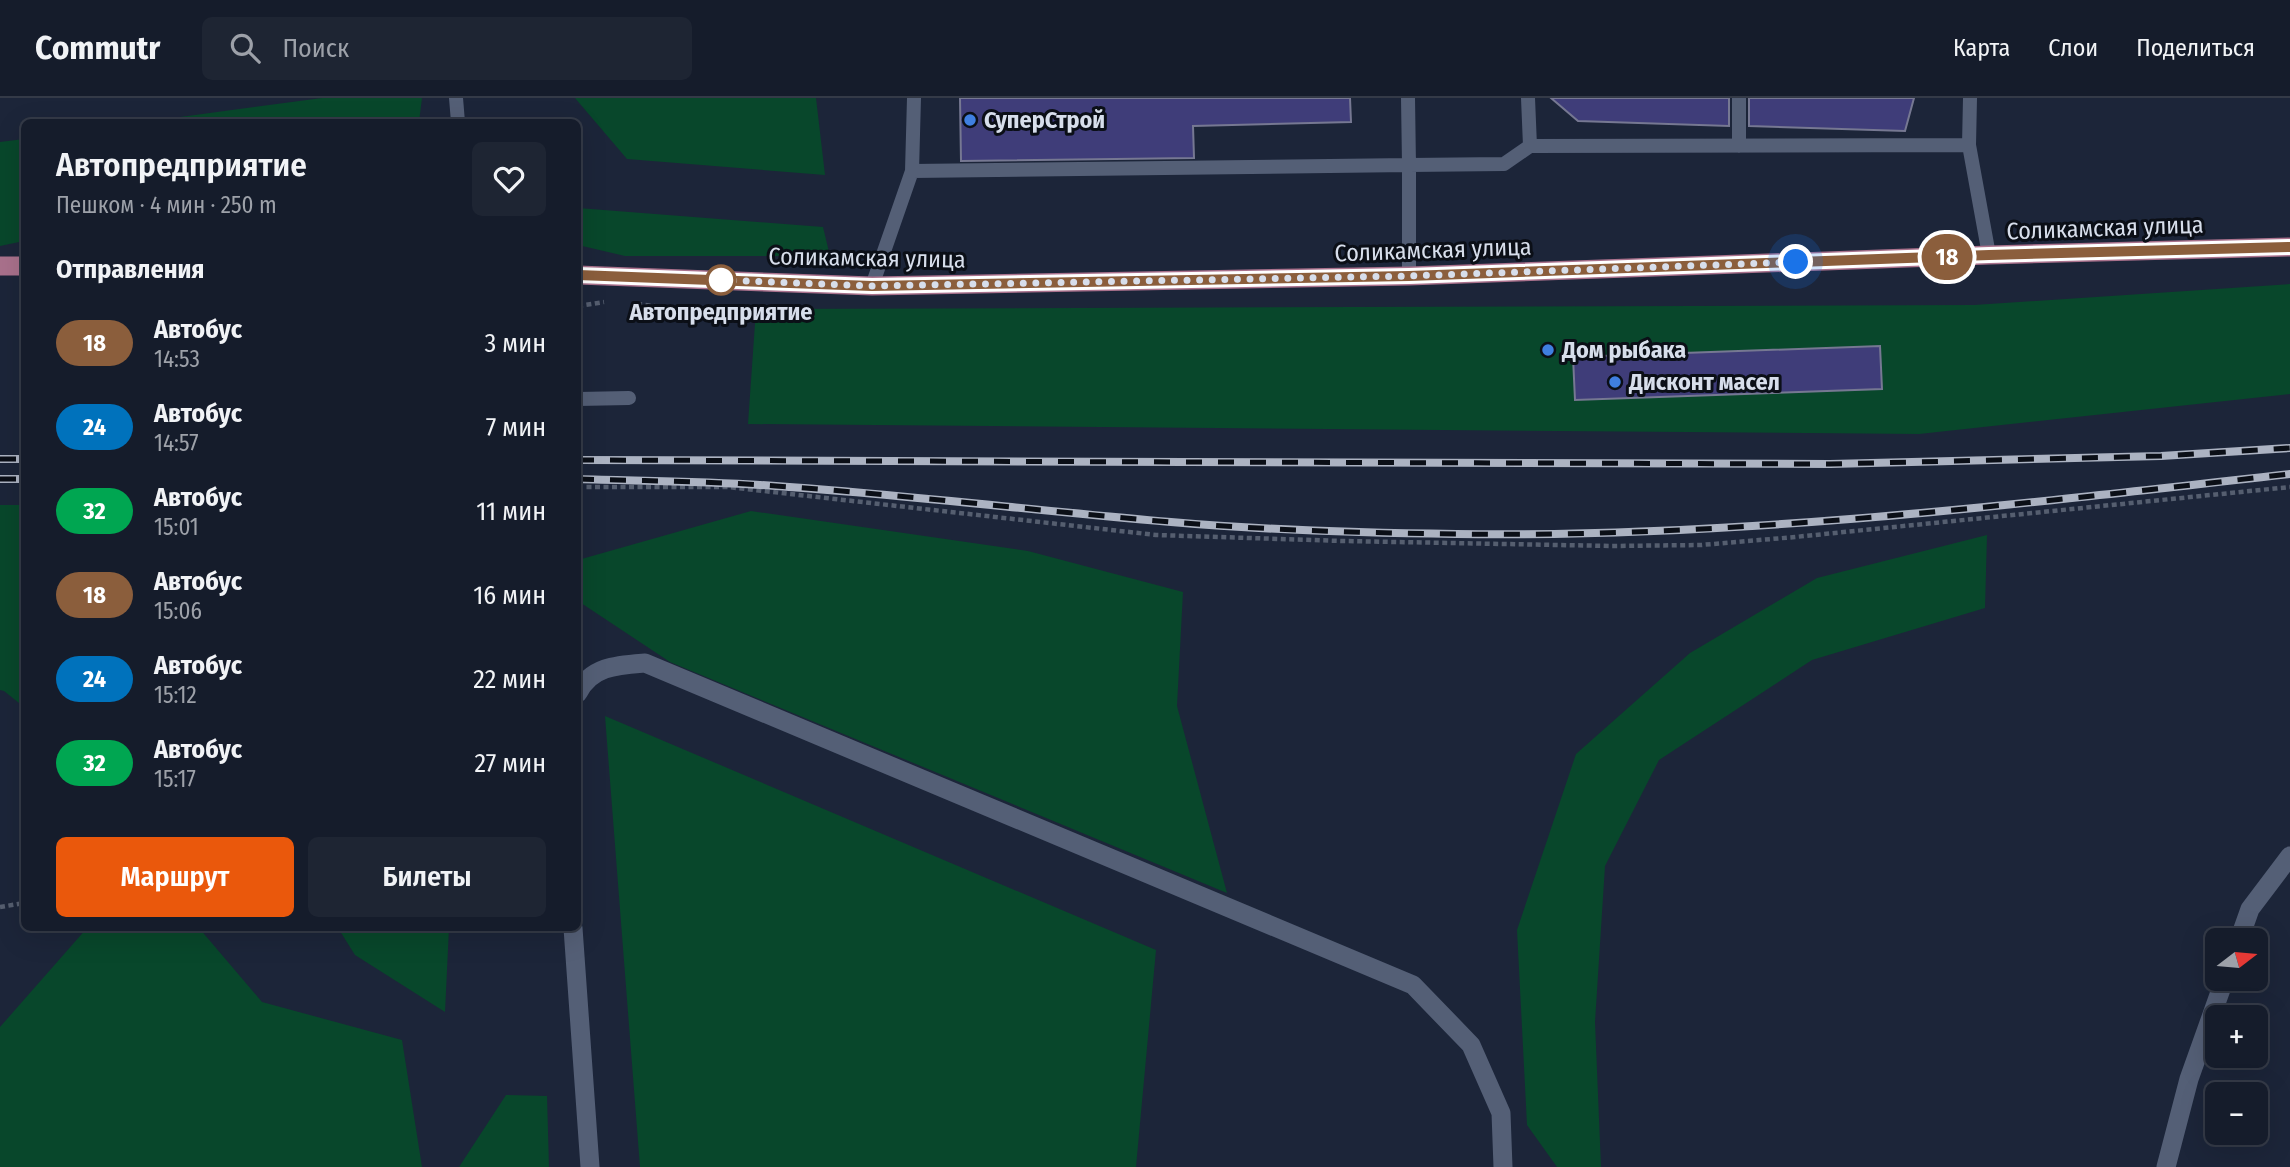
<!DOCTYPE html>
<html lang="ru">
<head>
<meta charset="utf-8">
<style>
  :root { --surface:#151c2b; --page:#1e2533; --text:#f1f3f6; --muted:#9da1a9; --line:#343a47; --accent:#ea580c }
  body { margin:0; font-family:"Fira Sans Condensed",sans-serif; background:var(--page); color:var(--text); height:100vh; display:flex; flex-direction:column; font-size:26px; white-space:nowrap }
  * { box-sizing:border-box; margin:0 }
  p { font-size:23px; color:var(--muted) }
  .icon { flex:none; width:38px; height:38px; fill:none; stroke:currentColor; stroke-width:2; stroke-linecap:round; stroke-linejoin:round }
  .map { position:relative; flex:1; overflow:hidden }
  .sheet { position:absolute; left:21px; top:21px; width:560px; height:812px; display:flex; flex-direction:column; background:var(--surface); border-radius:10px; box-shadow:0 7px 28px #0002,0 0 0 2px var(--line) }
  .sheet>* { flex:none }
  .badge { padding:0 14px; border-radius:23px; font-size:24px; line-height:46px }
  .needle { width:46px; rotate:74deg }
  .fabs { position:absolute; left:2205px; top:830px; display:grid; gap:14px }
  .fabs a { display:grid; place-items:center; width:63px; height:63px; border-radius:10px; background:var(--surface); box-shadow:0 7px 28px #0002,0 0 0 2px var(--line); font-size:35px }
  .you { position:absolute; width:35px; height:35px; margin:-18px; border:5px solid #fff; border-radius:50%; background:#1a73e8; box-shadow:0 0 0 10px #1a73e833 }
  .map>.badge { position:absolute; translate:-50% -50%; box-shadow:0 0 0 4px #fff }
  h2 { padding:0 35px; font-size:26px; line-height:63px }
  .round { display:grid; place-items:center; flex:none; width:74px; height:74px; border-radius:10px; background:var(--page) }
  .head { display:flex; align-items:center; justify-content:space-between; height:119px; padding:0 35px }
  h1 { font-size:33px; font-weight:600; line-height:52px }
  .button { display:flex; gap:14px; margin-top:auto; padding:14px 35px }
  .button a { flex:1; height:80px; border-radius:10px; background:var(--accent); color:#fff; font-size:28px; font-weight:600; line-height:80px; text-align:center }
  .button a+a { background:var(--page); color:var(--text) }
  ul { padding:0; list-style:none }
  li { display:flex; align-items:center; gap:21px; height:84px; padding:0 35px }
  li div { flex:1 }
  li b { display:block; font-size:26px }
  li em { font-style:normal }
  li .badge { min-width:77px; font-weight:700; text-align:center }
  header { display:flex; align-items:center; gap:42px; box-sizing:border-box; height:98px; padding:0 35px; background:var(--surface); border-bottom:2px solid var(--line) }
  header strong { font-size:33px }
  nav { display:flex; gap:38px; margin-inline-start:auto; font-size:24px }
  .search { width:490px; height:63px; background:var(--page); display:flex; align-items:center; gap:18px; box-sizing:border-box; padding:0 24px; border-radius:10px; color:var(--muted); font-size:26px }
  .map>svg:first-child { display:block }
  .green { fill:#08472b }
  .building { fill:#3f3d79; stroke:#767892; stroke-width:2 }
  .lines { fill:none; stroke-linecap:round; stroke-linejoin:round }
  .path { stroke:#555e6f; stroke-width:4.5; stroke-dasharray:5 3.5; stroke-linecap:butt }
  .service { stroke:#545f76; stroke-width:14 }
  .minor { stroke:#545f76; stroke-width:19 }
  .primary { stroke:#a9718c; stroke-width:19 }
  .rail-casing { stroke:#acb3c2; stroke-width:8 }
  .rail { stroke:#0b0f17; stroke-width:5; stroke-dasharray:16; stroke-linecap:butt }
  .line-casing { stroke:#fff; stroke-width:16 }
  .line { stroke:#8b5e3c; stroke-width:10 }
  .walk { stroke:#d7deeb; stroke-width:7; stroke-dasharray:0 12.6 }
  .shop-dot { fill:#3f7fe0; stroke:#0b0f17; stroke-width:2.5 }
  .stop-dot { fill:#fff; stroke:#8b5e3c; stroke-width:3.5 }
  .labels { text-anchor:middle; stroke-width:6; stroke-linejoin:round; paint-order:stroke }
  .poi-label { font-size:24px; font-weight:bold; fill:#d7deeb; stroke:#0b0f17; text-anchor:start }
  .street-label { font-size:24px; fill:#d7deeb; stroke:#0b0f17 }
  .stop-label { font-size:24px; font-weight:bold; fill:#d7deeb; stroke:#0b0f17 }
</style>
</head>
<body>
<header>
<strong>Commutr</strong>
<div class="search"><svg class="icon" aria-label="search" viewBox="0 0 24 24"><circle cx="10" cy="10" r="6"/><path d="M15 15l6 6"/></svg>Поиск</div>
<nav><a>Карта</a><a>Слои</a><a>Поделиться</a></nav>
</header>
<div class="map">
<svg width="2290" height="1069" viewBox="0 0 2290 1069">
  <rect width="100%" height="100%" fill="#1c2539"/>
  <path class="green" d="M322,0h100l-3,24h-276z
    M575,0h241l9,77 -198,-16z
    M24,41v102l-24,5v-104z
    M578,110l245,19 7,29h-205l-47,-11z
    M2290,186v110l-371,40 -1171,-10 8,-115 1218,-4z
    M0,407h24v202l-20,-16 -4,-1z
    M751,413l277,40 155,41 -6,114 50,187 -557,-231 -92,-61v-41z
    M1987,437l-2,73 -173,52 -153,100 -54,106 -10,156 6,145h-44l-30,-42 -10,-195 59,-176 114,-101 127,-75z
    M605,618l551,234 -20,217h-496z
    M87,830h112l63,74 140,38 20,127h-422v-140z
    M338,830h111l-4,84 -90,-57z
    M506,997l41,1 2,71h-90z"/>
  <path class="building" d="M960,0h390l1,24 -158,4 1,32 -233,3z
    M1551,0h178v28l-151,-5z
    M1749,0h165l-9,33 -156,-5z
    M1880,248l2,43 -307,11 -2,-43z"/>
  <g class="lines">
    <path class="path" d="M637,206l66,8
      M578,208l26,-4
      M578,389h150l428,48 187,6 269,5 89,-1 94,-8 495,-50
      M0,809l24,-4"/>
    <path class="service" d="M456,0l2,24
      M1408,0l1,67 95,-1 26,-18 439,-1 20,110
      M1528,0l2,48
      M1969,47l1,-47
      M1739,48v-48
      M912,73l497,-6v111
      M872,188l40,-115 2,-73
      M578,301l51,-1"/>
    <path class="minor" d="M578,595c13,-27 40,-28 67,-30l768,322 58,60 30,68 2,54
      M573,830l17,239
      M2239,842l11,-31 40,-53
      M2166,1069l23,-88 36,-101"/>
    <path class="primary" d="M0,168h24
      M578,177l294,11 537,-10 580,-21 301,-8"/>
    <g class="rail-casing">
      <path id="rail" d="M0,361h24
        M578,362l1252,4 331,-8 129,-8
        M0,381h24
        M578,381c66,2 132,2 198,7 132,9 263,25 395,36 95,8 190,11 285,12 279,4 557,-29 834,-60"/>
    </g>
    <use href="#rail" class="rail"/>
  </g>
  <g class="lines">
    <g class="line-casing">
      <path id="line" d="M578,177l294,11 537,-10 580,-21 301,-8"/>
    </g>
    <use href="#line" class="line"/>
    <path class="walk" d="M721,182l151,6 537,-10 387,-14"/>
  </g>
  <g class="shop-dot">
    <circle cx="970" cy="22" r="7"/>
    <circle cx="1548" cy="252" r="7"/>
    <circle cx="1615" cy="284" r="7"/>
  </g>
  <circle class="stop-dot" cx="721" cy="182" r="14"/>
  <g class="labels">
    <g class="poi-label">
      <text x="984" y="30">СуперСтрой</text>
      <text x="1562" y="260">Дом рыбака</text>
      <text x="1629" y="292">Дисконт масел</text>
    </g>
    <g class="street-label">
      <text transform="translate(2105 130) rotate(-2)" y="8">Соликамская улица</text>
      <text transform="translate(1433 152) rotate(-2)" y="8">Соликамская улица</text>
      <text transform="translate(867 160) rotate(1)" y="8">Соликамская улица</text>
    </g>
    <g class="stop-label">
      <text x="721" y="222">Автопредприятие</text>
    </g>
  </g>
</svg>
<div class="fabs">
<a><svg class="needle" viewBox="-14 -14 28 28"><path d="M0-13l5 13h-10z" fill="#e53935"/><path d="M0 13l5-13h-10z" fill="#9da1a9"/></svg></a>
<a>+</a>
<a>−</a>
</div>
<div class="you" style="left:1796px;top:164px"></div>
<b class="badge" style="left:1947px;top:159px;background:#8b5e3c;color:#fff">18</b>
<section class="sheet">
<div class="head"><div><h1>Автопредприятие</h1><p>Пешком · 4 мин · 250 m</p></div><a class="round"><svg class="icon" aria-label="heart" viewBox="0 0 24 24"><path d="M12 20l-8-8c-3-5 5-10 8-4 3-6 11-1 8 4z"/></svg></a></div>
<h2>Отправления</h2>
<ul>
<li><span class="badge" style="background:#8b5e3c;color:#fff">18</span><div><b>Автобус</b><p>14:53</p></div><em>3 мин</em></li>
<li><span class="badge" style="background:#0072bc;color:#fff">24</span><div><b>Автобус</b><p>14:57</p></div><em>7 мин</em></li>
<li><span class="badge" style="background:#00a651;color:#fff">32</span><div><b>Автобус</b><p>15:01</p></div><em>11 мин</em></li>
<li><span class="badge" style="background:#8b5e3c;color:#fff">18</span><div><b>Автобус</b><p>15:06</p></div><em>16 мин</em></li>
<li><span class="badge" style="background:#0072bc;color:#fff">24</span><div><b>Автобус</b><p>15:12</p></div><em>22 мин</em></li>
<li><span class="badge" style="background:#00a651;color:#fff">32</span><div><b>Автобус</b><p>15:17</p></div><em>27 мин</em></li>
</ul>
<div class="button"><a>Маршрут</a><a>Билеты</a></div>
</section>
</div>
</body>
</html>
